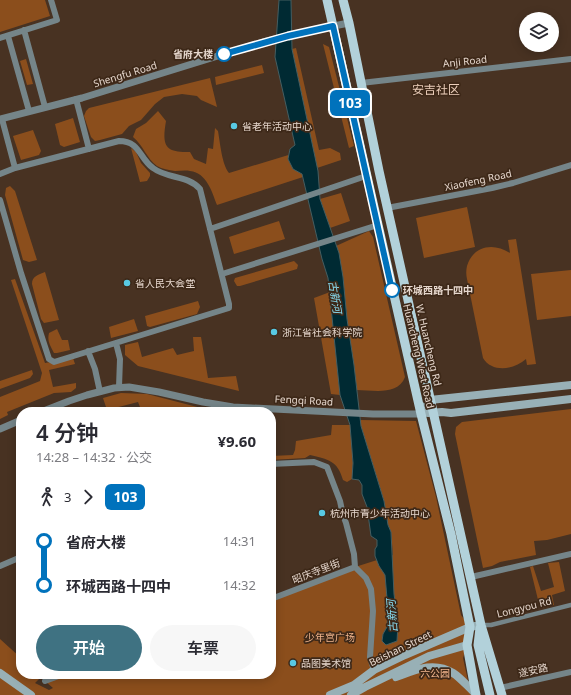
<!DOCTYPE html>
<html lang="zh">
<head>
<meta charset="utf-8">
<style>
  :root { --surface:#fff; --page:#f7f7f7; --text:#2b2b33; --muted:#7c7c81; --accent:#3f7282 }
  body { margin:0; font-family:"Noto Sans","Noto Sans SC",sans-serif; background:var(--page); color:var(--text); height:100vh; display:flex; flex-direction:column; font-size:15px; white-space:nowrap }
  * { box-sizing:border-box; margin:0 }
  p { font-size:13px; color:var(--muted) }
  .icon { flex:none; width:22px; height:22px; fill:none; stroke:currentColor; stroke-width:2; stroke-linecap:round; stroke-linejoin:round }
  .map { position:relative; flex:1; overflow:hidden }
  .sheet { position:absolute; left:16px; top:407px; width:260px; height:272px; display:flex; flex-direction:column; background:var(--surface); border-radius:16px; box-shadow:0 2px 10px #0003 }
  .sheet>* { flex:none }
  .badge { padding:0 8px; border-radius:6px; font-size:14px; line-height:26px }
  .controls { position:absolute; left:519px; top:12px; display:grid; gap:8px }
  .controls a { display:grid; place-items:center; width:40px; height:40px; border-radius:50%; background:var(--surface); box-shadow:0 2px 10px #0003; font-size:20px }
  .map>.badge { position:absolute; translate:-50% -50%; box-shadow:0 0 0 2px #fff }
  .legs { display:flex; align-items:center; gap:6px; height:44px; padding:0 20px; font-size:13px }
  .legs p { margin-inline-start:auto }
  .overview { display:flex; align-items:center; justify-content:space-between; height:68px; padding:0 20px }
  h1 { font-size:22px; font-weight:600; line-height:30px }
  .primary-button { display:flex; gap:8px; margin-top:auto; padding:8px 20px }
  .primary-button a { flex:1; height:46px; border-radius:24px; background:var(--accent); color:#fff; font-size:16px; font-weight:600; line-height:46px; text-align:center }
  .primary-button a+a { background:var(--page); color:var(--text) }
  ul { padding:0 20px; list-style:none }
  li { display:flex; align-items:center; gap:14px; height:44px; font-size:15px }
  li i { display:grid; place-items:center; width:6px; height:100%; margin:0 5px; background:currentColor }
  li i::after { content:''; width:10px; height:10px; margin:-5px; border:3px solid; border-radius:50%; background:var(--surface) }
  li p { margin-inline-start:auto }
  li:first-child i { background:linear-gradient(#0000 50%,currentColor 0) }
  li:last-child i { background:linear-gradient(currentColor 50%,#0000 0) }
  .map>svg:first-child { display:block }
  .green { fill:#8b4e1c }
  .water { fill:#002a33; stroke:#455e61 }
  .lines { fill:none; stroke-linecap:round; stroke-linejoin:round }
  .pedestrian { stroke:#758589; stroke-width:4.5 }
  .minor { stroke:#758589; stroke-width:6 }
  .tertiary { stroke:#758589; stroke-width:7 }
  .secondary { stroke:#98b0b6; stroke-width:8 }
  .primary { stroke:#b2d1da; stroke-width:9 }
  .line-1-casing { stroke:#fff; stroke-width:9 }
  .line-1 { stroke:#0072bc; stroke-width:6 }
  .stop-1-dot { fill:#fff; stroke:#0072bc; stroke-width:2 }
  .poi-dot { fill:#58c9e3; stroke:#3d2818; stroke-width:1.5 }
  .labels { text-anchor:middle; stroke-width:3.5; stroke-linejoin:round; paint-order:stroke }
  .stop-label { font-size:10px; font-weight:bold; fill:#e6d7cd; stroke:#3d2818; text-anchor:end }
  .street-label { font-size:10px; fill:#e6d7cd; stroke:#3d2818 }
  .poi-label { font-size:10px; fill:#e6d7cd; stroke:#3d2818; text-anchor:start }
  .park-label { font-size:10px; fill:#f3b78e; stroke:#3d2818 }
  .water-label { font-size:11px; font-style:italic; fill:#89dff5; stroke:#3d2818 }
  .quarter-label { font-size:12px; fill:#eccfbb; stroke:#3d2818 }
</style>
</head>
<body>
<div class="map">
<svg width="571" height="695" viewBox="0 0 571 695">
  <rect width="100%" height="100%" fill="#483222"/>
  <path class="green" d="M0,0h45l5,16 -50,16z
    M323,44l6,3 25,99 -5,2z
    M296,48l23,102 11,-2 10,5 1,7 -24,8 -25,-119z
    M26,59l7,25 -6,1 -7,-24z
    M262,65l2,8 -48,12 -1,-8z
    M210,78l7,29 -16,-7 -4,-4 -15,-2 -18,3 -9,7 -14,16 -12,6 -7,8 -22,6 -5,1 -4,-4 -7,-21 2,-5 3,-3z
    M158,111l8,10c-4,24 -2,32 24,31l4,7 12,5 2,-16 5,1 2,-21 3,3c2,11 4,34 11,42l66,-20 2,2 6,22 -86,28c-5,-13 -10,-32 -27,-34 -5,-1 -10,0 -15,0 -6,-1 -13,-2 -18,-5 -10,-7 -14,-21 -24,-29l3,-8 10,-6z
    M73,118l7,24 -16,5 -4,-2 -5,-21z
    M33,130l8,21 -2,4 -18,5 -8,-24z
    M131,148l5,4 5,11 9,10v3l-3,5 -7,1z
    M10,186l5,5 22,69 -8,2 -6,-2 -18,-65 1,-7z
    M341,193l9,28 -20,7 -10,-29z
    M467,207l8,40 -51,11 -8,-40z
    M279,221l6,18 -51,15 -5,-17z
    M369,231l4,6 32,140c-7,19 -32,13 -48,13l-10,-71 -4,-42 -7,-31z
    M516,239l20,125 -9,1 -1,-6c-12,11 -34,14 -43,-1l-16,-79c-1,-4 -1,-9 0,-13 6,-20 26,-24 43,-13l-2,-13z
    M294,261l4,4 -1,4 -57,17h-3l-3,-5 1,-3z
    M571,270v46l-34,4 -6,-46z
    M45,272l14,48 -15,3 -3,-4 -9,-35c0,-8 6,-9 13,-12z
    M15,279l30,84 28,-5 2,6 -26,6 4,17 23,-4v5l-5,4 -17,1 -47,19 1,3 -8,4v-22l40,-16 2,-8 -31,-93z
    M330,292l10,103 -9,-1 -17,-96z
    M198,301l2,6 -3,7 -47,13 -3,-1 -2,-10z
    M134,319l4,12 -27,7 -2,-11z
    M57,329l5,11h6l2,10 -13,3h-3c-4,-8 -7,-12 -5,-20z
    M193,337h8l7,41 28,-2 3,15 -101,-25 -13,-11v-10l13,-3 4,15 31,-9 4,7 17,-4z
    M32,370l1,4 -3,4 -30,11v-8z
    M121,393l26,1 58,15 7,3h-70l-4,-10 -31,8 -4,-12z
    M571,409v125l-24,6 -13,1 2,14 -36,7 -8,4 -9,2 -28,-134 1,-7 6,-5z
    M360,420l56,1 20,76 25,118 9,12 -3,18 -4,13 8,37h-471v-56l21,19v16h18l3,2 -7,7 14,7 4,-2 -8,-7 19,-7h207v-75l84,-32 38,-12 -2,-23 -3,-7 -4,-24 -23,-75z
    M332,425h18l3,38 -1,16 -5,3 -4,-2c-5,-19 -15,-21 -33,-25l-5,3 -34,2v-4l22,-1 2,-5 1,-9 35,-6z
    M559,562l6,29 -13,4 2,10 -14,3 -10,-41 3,-1 8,25 13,-4 -6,-24z"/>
  <path class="water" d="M279,0h12l1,49 26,122 2,28 19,54 4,24 4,42 7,46 7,61 23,75 4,24 3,7 3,62 4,30 -1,17 -11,4 -4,-4 1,-7 4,-7 1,-17 -3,-35 -6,-9 -4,-10v-7l2,-3v-6l-6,-4 -4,-29 -5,-13v-9l-3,-5 -7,-1 1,-16 -3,-38 -10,-30 -12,-117 -6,-19 -20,-85 -9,-5 -5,-10 2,-10 5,-4 -20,-88z"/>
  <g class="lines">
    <path class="pedestrian" d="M481,625h10l80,-20"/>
    <path class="minor" d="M24,30l21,77
      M8,36l21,75
      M0,38l57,-18 -6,-20
      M361,83l210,-24
      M76,99l13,50
      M2,119l13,49
      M0,174l15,-6 104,-27c21,0 20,17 34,27 14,11 35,7 47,21l29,115v4l-175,54 -5,-3 -28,-86 -21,-73
      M387,208l105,-20 21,-5 58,-18
      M210,229l156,-53
      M222,274l156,-49
      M116,343l4,16 -1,28
      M88,351l7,18 5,23
      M271,464l43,-2 13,5 13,34 3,14 3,8 8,31 1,13
      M0,566l21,-9
      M471,577l100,-23
      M271,599l84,-32 11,11 5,11 2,22 -3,46 4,13
      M45,681l19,-7
      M500,688l71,-16"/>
    <path class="tertiary" d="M0,119l82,-21 181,-56 50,-12 36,-7
      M41,412l28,-11 18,-6 27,-7 15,-1 30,5 44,10 30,5 140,7h48
      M0,429l21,-9"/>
    <path class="secondary" d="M428,413l14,-1 9,1 120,-14
      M421,414l9,-14 141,-15
      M0,673l31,22
      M396,677c19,-7 38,-16 57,-4 8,5 16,15 23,21
      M330,695l24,-10 20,-15 31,-15 65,-28 11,-2
      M351,695l14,-8 64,-31 38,-11"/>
    <path class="primary" d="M327,0l94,414 30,120 19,93 -3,18 9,50
      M343,0l6,23 30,148 102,454 21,70
      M480,628l-2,17 12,50"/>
  </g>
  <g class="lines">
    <g class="line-1-casing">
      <path id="line-1" d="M224,54l64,-18 45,-10 59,264"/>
    </g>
    <use href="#line-1" class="line-1"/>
  </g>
  <g class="stop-1-dot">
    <circle cx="224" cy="54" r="7"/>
    <circle cx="392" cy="290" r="7"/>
  </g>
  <g class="poi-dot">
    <circle cx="234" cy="126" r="4"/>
    <circle cx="127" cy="283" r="4"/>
    <circle cx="274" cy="332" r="4"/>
    <circle cx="322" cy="513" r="4"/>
    <circle cx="293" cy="663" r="4"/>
  </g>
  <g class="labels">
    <g class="stop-label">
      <text x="213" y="58">省府大楼</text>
      <text x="403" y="294" text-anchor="start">环城西路十四中</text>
    </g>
    <g class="street-label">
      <text transform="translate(465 61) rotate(-6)" y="4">Anji Road</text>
      <text transform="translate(125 74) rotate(-17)" y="4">Shengfu Road</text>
      <text transform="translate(478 180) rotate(-12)" y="4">Xiaofeng Road</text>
      <text transform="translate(429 345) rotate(77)" y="4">W. Huancheng Rd</text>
      <text transform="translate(419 356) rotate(77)" y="4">Huancheng West Road</text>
      <text transform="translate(304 400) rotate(3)" y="4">Fengqi Road</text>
      <text transform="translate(316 571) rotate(-21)" y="4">昭庆寺里街</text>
      <text transform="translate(524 607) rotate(-14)" y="4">Longyou Rd</text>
      <text transform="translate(400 648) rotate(-26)" y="4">Beishan Street</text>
      <text transform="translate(533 670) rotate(-12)" y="4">遂安路</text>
    </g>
    <g class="poi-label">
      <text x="242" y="130">省老年活动中心</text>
      <text x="135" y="287">省人民大会堂</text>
      <text x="282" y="336">浙江省社会科学院</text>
      <text x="330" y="517">杭州市青少年活动中心</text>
      <text x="301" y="667">品图美术馆</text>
    </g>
    <g class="park-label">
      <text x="330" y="641">少年宫广场</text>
      <text x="435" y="677">六公园</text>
    </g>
    <g class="water-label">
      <text transform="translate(335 297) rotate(81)" y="4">古新河</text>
      <text transform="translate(392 616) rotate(-94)" y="4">古新河</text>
    </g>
    <g class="quarter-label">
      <text x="436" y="94">安吉社区</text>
    </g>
  </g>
</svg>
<div class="controls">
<a><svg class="icon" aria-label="layers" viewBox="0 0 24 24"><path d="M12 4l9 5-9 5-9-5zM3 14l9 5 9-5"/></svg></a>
</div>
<b class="badge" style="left:350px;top:103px;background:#0072bc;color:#fff">103</b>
<section class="sheet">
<div class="overview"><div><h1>4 分钟</h1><p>14:28 – 14:32 · 公交</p></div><b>¥9.60</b></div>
<div class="legs"><svg class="icon" aria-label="walk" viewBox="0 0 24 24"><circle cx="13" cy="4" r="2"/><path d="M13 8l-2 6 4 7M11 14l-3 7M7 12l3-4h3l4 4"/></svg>3<svg class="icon" aria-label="forward" viewBox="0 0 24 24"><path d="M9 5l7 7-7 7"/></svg><b class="badge" style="background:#0072bc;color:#fff">103</b></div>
<ul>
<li><i style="color:#0072bc"></i><b>省府大楼</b><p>14:31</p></li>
<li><i style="color:#0072bc"></i><b>环城西路十四中</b><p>14:32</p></li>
</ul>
<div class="primary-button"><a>开始</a><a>车票</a></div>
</section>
</div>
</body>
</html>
